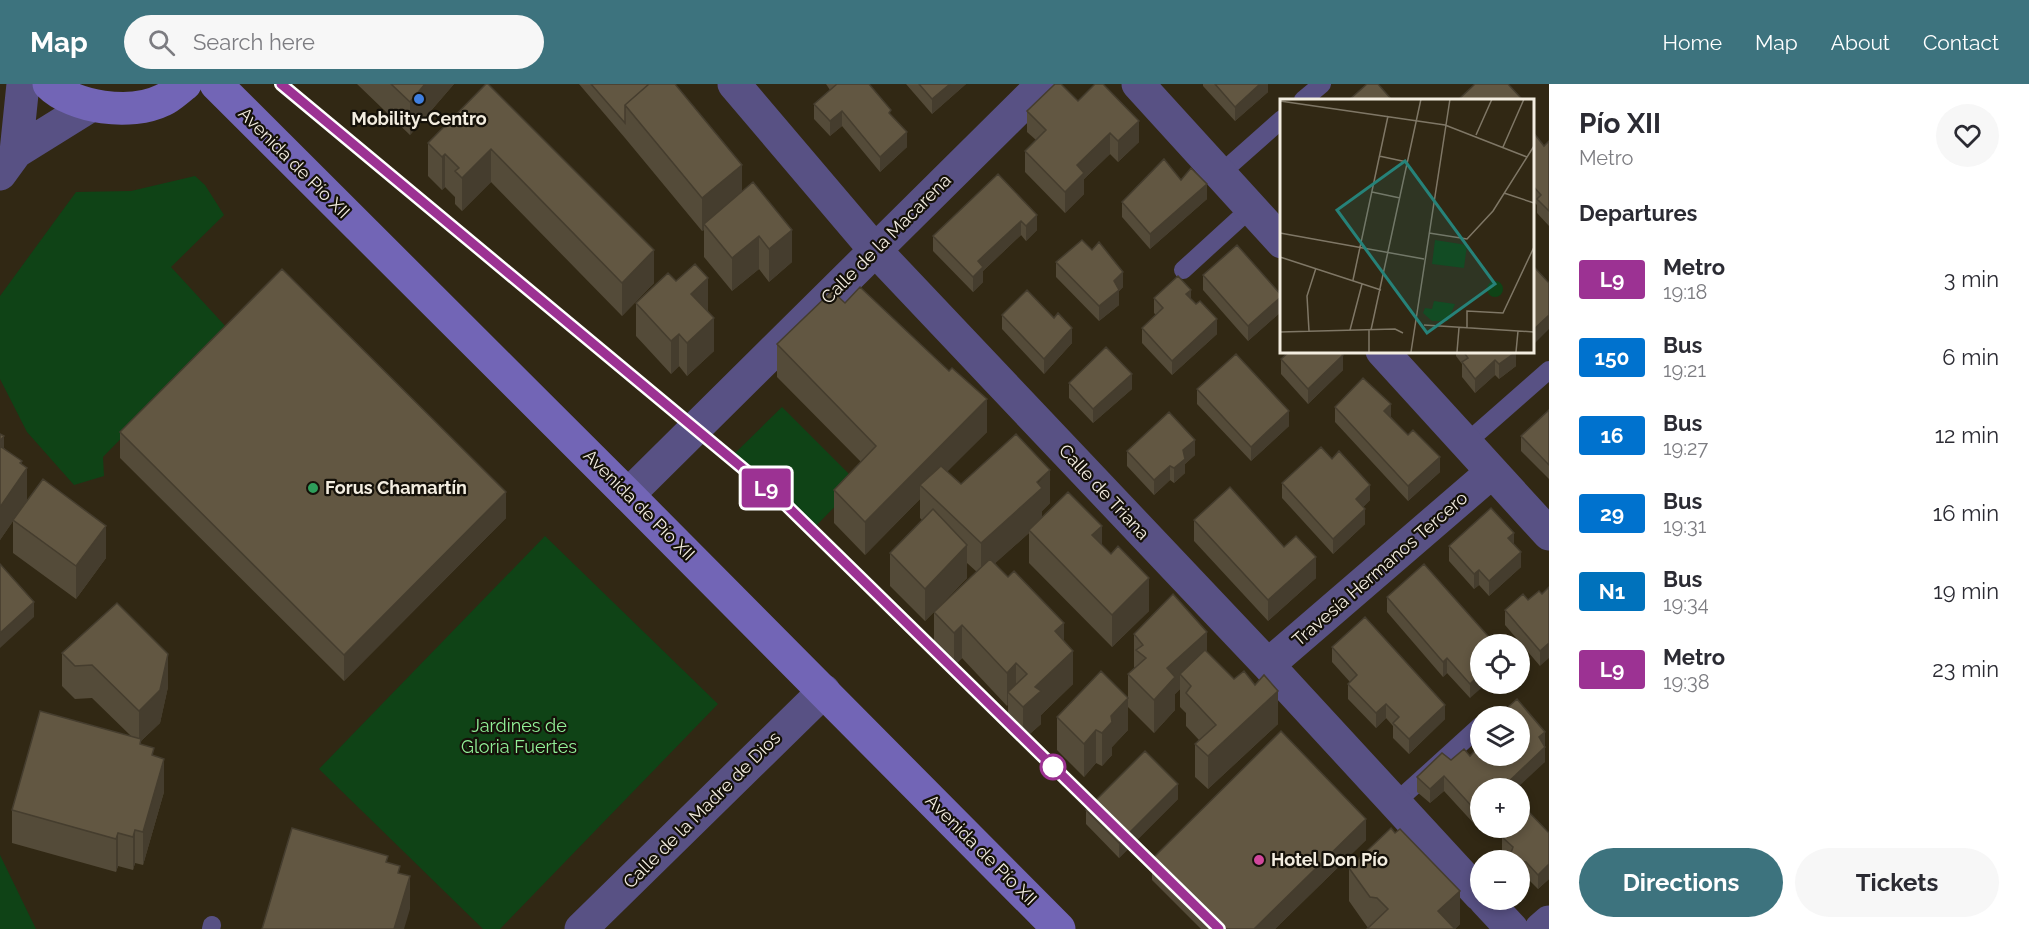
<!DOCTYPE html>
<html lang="en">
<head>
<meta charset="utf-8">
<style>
  :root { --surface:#fff; --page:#f7f7f7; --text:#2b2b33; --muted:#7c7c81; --accent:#3d737e }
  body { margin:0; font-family:Raleway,sans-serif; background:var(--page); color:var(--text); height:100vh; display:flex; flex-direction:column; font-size:22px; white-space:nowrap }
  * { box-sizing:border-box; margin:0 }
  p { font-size:20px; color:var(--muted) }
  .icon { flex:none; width:33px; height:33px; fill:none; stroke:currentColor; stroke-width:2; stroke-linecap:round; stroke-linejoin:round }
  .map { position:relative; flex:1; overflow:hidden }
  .sheet { display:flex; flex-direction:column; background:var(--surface); width:480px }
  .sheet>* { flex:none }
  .badge { padding:0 12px; border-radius:4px; font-size:21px; line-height:39px }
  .fabs { position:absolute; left:1470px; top:550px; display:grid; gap:12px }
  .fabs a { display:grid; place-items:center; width:60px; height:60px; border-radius:50%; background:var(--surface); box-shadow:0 3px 9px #0003; font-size:30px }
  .map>.badge { position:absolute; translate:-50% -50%; box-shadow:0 0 0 3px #fff }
  h2 { padding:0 30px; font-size:22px; line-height:54px }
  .round { display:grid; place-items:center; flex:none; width:63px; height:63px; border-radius:32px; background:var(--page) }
  .summary { display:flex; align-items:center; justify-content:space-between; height:102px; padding:0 30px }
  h1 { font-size:28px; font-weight:700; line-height:45px }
  .button { display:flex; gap:12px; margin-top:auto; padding:12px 30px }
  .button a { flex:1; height:69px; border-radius:36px; background:var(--accent); color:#fff; font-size:24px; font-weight:700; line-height:69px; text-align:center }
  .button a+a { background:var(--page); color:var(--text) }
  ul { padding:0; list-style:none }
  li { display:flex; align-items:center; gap:18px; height:78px; padding:0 30px }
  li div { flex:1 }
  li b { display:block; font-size:22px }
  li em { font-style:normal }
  li .badge { min-width:66px; font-weight:700; text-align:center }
  header { display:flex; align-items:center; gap:36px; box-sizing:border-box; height:84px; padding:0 30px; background:var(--accent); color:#fff }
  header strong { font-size:28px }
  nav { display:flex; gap:33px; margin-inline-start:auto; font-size:21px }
  .search { width:420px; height:54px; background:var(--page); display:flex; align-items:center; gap:15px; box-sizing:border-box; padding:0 21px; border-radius:33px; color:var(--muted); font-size:22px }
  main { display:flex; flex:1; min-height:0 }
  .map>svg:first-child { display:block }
  .green { fill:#0f4316 }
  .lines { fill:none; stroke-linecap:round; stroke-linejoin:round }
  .service { stroke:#585184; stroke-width:18 }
  .minor { stroke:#585184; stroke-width:33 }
  .tertiary { stroke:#585184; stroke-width:33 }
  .secondary { stroke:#7265b6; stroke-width:33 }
  .wall { fill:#544b39; fill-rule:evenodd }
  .shaded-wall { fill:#453d2e }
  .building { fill:#625742; stroke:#453d2e; stroke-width:1.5 }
  .line-casing { stroke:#fff; stroke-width:14 }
  .line { stroke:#9c3293; stroke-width:9 }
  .shop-dot { fill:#3f7fe0; stroke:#151109; stroke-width:2 }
  .leisure-dot { fill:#2e9e5b; stroke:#151109; stroke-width:2 }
  .stop-dot { fill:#fff; stroke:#9c3293; stroke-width:3 }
  .hotel-dot { fill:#d1479c; stroke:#151109; stroke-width:2 }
  .labels { text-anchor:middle; stroke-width:4.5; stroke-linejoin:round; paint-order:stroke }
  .poi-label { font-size:18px; font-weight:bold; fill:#f3ede0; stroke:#151109; text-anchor:start }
  .street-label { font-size:18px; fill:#f3ede0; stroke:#151109 }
  .park-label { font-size:18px; fill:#92f198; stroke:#151109 }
  .inset-road { fill:none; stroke:#7f7766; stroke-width:1.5 }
  .view { fill:#268279; fill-opacity:0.15; stroke:#268279; stroke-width:3 }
  .inset-edge { fill:none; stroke:#f3ede0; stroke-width:3 }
</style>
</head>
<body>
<header>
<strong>Map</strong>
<div class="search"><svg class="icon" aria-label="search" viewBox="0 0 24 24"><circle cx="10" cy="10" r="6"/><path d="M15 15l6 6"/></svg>Search here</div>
<nav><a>Home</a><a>Map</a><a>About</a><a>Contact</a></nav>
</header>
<main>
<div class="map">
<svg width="1549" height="845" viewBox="0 0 1549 845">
  <rect width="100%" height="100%" fill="#312814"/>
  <path class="green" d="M195,92l10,9 19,30 -53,52 57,62 -125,128 1,19 -30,9 -47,-53 -27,-53v-83l76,-104 55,-1z
    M782,323l76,76 -50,51 -77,-77z
    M545,452l173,168 -218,225h-17l-164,-160z
    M0,771l36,74h-36z"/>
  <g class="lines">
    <path class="service" d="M1303,16l19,-16
      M1220,90l62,-55
      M1183,186l68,-62
      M1466,359l83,-73
      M1395,719l85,-77
      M211,845l1,-4"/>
    <path class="minor" d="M734,0l141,166 393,415 212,230
      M1138,0l144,158
      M1382,267l167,183
      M628,411l415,-411
      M1268,581l224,-193
      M1485,816l27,29
      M581,845l243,-238
      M1541,845l8,-7"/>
    <path class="tertiary" d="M16,68l7,-68
      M0,90l16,-22 74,-46"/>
    <path class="secondary" d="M49,0c24,24 82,32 114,16 7,-3 15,-11 22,-16
      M216,0l412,411 431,434"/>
  </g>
  <path class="wall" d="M357,0h97l-44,51z
    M486,0l168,199 -32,33 -131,-134 -29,29 -7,-7v-7l-10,-10 -3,3 -14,-14v-33z
    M579,0h96l67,108 50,70 -23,20 -10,-13 -27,22 -28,-34v-27l-2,1 -77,-93z
    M826,0h43l22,31 16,32 -27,25 -38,-46 -12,10 -16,-17v-15l16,-14z
    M906,0h60l-34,30z
    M1203,0h65v8l-33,29 -32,-35z
    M1078,17l61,41 -21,20 -8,-8 -26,25v15l-19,19 -40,-41v-21l11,-11 -9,-8v-21z
    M1533,48l11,14 5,-5v85l-12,-13v-8l-4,-4z
    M1282,85v19l-2,-2v-15z
    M998,90l39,56 -11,11 -5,-6 -38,36v11l-10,10 -40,-41v-15z
    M1181,96l26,19 -57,50 -28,-32v-15z
    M1056,178l67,25 -4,4v14l-20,16 -43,-44z
    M1203,191l79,21v15l-34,30 -45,-51z
    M676,197l32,29 6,41 -27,25 -8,-10 -8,8 -35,-38v-33z
    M1154,214l37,1 26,35 -45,41 -30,-32v-15l14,-13 -2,-2z
    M1002,231l70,28 -28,31 -42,-45z
    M777,260l210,88 -40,39 14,13 89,19 -8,8v6l60,28 47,66 -37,36 -83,-84v-30l-34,30 69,77 9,44 -32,31v9l-18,16 -15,-15v-21l-1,2 -45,-48 -8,8 -20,-21v-33l-9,9 -35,-35v-33l32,-33 -2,-2v-19l-55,56 -31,-32v-33l27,-28 -84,-85zM967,479l10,9 -43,40 33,-34z
    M1456,267h60v15l-17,13 -4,-4 -20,18 -13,-16v-13l-6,-8z
    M1281,275l62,11 -35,34 -27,-30z
    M1069,299l63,6 -39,34 -24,-25z
    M1197,305l92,37 -38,35 -54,-57z
    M1335,323l56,10 49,55 -32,29 -73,-79z
    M1549,326v69l-28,-28v-15z
    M120,348l386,86 -162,163 -224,-223z
    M0,350l4,14 18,17 5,36 79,57 -30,41 -63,-46v-32l-13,19z
    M1127,367l68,4 -10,9v9l-11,10 -4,-3 -16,15 -27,-29z
    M1282,399l88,17 -7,7 2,17 -32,30 -51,-56z
    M1194,436l90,27 32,31 -48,43 -74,-80z
    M1514,461l7,22 -32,29 -10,-11 -5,4 -25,-28v-15z
    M1542,510l-2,72 -35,-41v-15z
    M1387,513l109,48 -26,53 -23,-25 -4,4 -56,-65z
    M1134,550l73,19 71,71 -70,65 -13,-12v-33l4,-4 -13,-14v-13l-6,-6v-18l-5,5v16l-21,23 -26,-26v-33l7,-6 -1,-1z
    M1332,563l113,72 -36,35 -16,-16v-12l-7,-8 -10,10 -28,-29v-15l2,-2 -18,-20z
    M62,569l106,34 -8,36 -19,18v3l13,12 10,36 -21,73 -8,-2 -2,7 -15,-4 -2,6 -104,-29v-33l119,-74 -39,-38 -17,1 -13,-13z
    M1057,633l71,13 -16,17v8l-10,11 -6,-3 -12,14 -27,-27z
    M1470,672l75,6 -65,27v35l-3,3 -33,-36 -14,12 -13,-11v-15l34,-17z
    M1178,715l-59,59 -33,-34v-14z
    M1549,749v46l-11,10 -12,-12 -6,-1v-15h-9v-1l-9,-8v-15z
    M1366,756l-91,89h-74l-49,-49v-21z
    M1349,784l111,56 -5,5 -87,-1 -19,-27z"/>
  <path class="shaded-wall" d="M425,0h29l-44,51v-33z
    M950,0h16l-34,30v-15z
    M1260,0h8v8l-33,29v-14z
    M842,27v15l-12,10v-15z
    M1139,37v21l-21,20v-21z
    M907,48v15l-27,25v-15z
    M1110,49v21l-26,25v15l-19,19v-21l12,-27z
    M491,65v33l-29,29v-33z
    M445,70v33l-3,3v-33z
    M742,81v33l-38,26v6l-2,1v-33z
    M1207,100v15l-57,50v-15z
    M1037,131v15l-11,11v-15z
    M1021,137v14l-38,36v11l-10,10v-15l5,-16z
    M792,146v32l-23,20v-33z
    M759,152v33l-27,22v-33z
    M654,166v33l-32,33v-33z
    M1123,188v15l-4,4v14l-20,16v-15l15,-25z
    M708,194v32l-17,16v-32z
    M1191,206v14l-5,-10z
    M1282,212v15l-34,30v-15z
    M1549,231v14l-16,16v-15z
    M714,234v33l-27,25v-33z
    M1217,235v15l-45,41v-14z
    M1072,244v15l-28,31v-15z
    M679,250v32l-8,8v-33z
    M1516,268v14l-17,13v-15z
    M1343,271v15l-35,34v-15z
    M1495,276v15l-20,18v-14z
    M1132,290v15l-39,34v-14z
    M987,315v33l-60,60 -7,-7v14l-55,56v-33z
    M1391,320v15l-7,-8z
    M1289,327v15l-38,35v-14z
    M4,352v33l-4,5v-33z
    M1195,356v15l-10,9v9l-11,10v-15l9,-18z
    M1440,373v15l-32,29v-15z
    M22,377v15l5,-8v33l-27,39v-33z
    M1170,382v14l-16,15v-15z
    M1050,386v33l-8,8v9l-13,10v3l-48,43v-33z
    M1370,401v15l-14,14v-15z
    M506,408v26l-162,163v-26z
    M1365,425v15l-32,30v-15z
    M106,442v32l-30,41v-33z
    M1102,442v33l-10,-24z
    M1514,449v15l-6,-10z
    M967,461v33l-42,43v-32z
    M1521,468v15l-32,29v-15z
    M1316,473v21l-48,43v-21z
    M1479,486v15l-5,4v-15z
    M1149,494v33l-37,36v-32z
    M34,518v15l-34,31v-15z
    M1064,539v32l-9,-24z
    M962,541v33l-8,8v-33z
    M1207,548v32l-27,10v15l-5,5v16l-21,23v-33l13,-32z
    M1549,559v15l-9,8v-15z
    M1073,567v33l-32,31v9l-18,16v-33l12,-20z
    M168,570v33l-8,36 -19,18v31l-2,-28v-33z
    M1447,574v15l-4,4v-15z
    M1016,579v33l-8,-4v12l-1,2v-33z
    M1480,590v10h6l-16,14v-14z
    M1278,607v33l-70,65v-33z
    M1128,614v32l-16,17v8l-10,11v-33l9,-17z
    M1386,620v14l-10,10v-15z
    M1445,621v14l-36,35v-15z
    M1096,646v33l-12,14v-33z
    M1545,648v30l-29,27h-15l38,-52z
    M164,675v33l-21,73v-33z
    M1444,692v15l-14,12v-14z
    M1178,700v15l-59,59v-15z
    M1480,725v15l-3,3v-15z
    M1366,735v21l-91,89h-21z
    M135,746v33l-2,7v-33z
    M118,749v33l-2,6v-33z
    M1549,780v15l-11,10v-14z
    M410,792v33l-6,20h-10z
    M1460,807v33l-5,5 -17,-18z"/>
  <path class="building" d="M391,0h34l-15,18z
    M486,0h2l166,166 -32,33 -131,-134 -29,29 -7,-7 4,-3 -14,-14 -3,3 -14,-14z
    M591,0h58l-24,21v18z
    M649,0h26l67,81 -40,33 -77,-93z
    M837,0h32l22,26 -2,3 18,19 -27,25 -38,-46 -12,10 -16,-17z
    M919,0h31l-18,15z
    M1055,0h6l17,17 17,-17h8l36,37 -21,20 -8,-8 -33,32 7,8 -19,19 -40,-41 21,-21 -19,-19z
    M1215,0h45l-25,23z
    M1367,0h11l14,16h-43z
    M1475,0h33l13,14 -3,2h-60z
    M1533,48l11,14 5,-5v70l-12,-12 4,-4 -8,-9z
    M1164,75l17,21 10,-12 16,16 -57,50 -28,-32z
    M998,90l39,41 -11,11 -5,-5 -43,40 5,6 -10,10 -40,-41z
    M753,98l39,48 -23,19 -10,-13 -27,22 -28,-34z
    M1082,156l10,10 7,-8 24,30 -9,9 5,9 -20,16 -43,-44z
    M1237,161l45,51 -34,30 -45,-51z
    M695,180l13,14 -17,16 23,24 -27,25 -8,-9 -8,7 -35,-38 32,-30 8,8z
    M1535,184l14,15v32l-16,15v-60z
    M282,185l224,223 -162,163 -224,-223z
    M1178,192l13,14 -5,4 10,10 4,-3 17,18 -45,42 -30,-33 21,-20 -9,-10z
    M860,203l89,84 3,-3 35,31 -122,123 -31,-32 42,-44 -99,-102 55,-53 13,12z
    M1027,206l27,28 4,-5 14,15 -28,31 -42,-44z
    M1106,263l26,27 -39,35 -24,-26z
    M1290,267h49l4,4 -35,34 -27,-30z
    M1463,267h53v1l-17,12 -4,-4 -20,19 -13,-17 6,-4z
    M1236,270l53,57 -38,36 -54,-58z
    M1363,294l28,26 -7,7 24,24 5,-5 27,27 -32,29 -73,-79z
    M1549,326v55l-28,-29z
    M1169,328l26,28 -12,10 2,9 -11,9 -4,-2 -16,14 -27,-29z
    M0,350l4,2 -4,5z
    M1016,350l34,36 -13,12 5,6 -61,55 -61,-58 21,-19 20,18z
    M0,362l22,15 -2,2 7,5 -27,39z
    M1321,363l11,12 7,-8 31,34 -14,14 9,10 -32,30 -51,-56z
    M43,395l63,47 -30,40 -63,-46z
    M1230,403l54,60 12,-11 20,21 -48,43 -74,-80z
    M1068,408l34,34 -10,9 19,19 7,-8 31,32 -37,37 -83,-85z
    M1491,424l23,25 -6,5 13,14 -32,29 -10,-11 -5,4 -25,-28z
    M933,425l34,36 -42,44 -35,-36z
    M990,475l18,18 6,-6 50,52 -9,8 18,20 -38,36 6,4 -18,16 -15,-15 19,-18 -11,-11 -9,10 -45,-48 -8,8 -20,-21z
    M0,480l34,38 -34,31z
    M1424,480l72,81h-16v29l-10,10 -23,-26 -4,4 -56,-65z
    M1549,503v56l-9,8 -35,-41 18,-16 5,6 11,-9 3,3z
    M1173,510l34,38 -40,36 8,9 -21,23 -26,-26 18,-16 -10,-8 7,-5 -9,-11z
    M117,519l51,51 -8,36 -21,21 -47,-46 -17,1 -13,-13z
    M1365,533l80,88 -36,34 -16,-16 6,-6 -13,-13 -10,9 -28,-29 9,-9 -25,-28z
    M1205,566l29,29 10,-8 11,14 9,-10 14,16 -70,65 -13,-12 21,-19 -30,-32 5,-7 -11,-12z
    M1101,587l27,27 -17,18 1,6 -10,11 -6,-3 -12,14 -27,-27z
    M1517,615l28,33 -6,5 6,10 -44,42h-21v20l-3,3 -33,-36 -14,13 -13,-12 25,-24 9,7 13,-11 6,7 10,-11v11h40v-39h-23z
    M40,627l101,28 -1,5 14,4 -2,7 12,4 -21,73 -8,-2 -2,7 -15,-4 -2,6 -104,-29z
    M1281,647l85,88 -112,110h-33l-69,-70z
    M1145,667l33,33 -59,59 -33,-33z
    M1525,724l24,25v31l-11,11 -12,-13 -8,-1 -7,-8 2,-6 -11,-10 10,-9h8v-15z
    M292,744l96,28 -2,6 14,4 -2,7 12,3 -16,53h-132z
    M1391,744l4,5 5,-4 60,62 -22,20 17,18h-88l21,-20 -11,-11 -7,-1 -21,-29z"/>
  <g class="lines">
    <g class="line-casing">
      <path id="line" d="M281,0l500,416 438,429"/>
    </g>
    <use href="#line" class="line"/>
  </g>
  <circle class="shop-dot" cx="419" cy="15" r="6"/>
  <circle class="leisure-dot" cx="313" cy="404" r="6"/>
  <circle class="stop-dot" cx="1053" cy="683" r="12"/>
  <circle class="hotel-dot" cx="1259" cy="776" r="6"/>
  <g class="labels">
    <g class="poi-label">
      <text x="419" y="41" text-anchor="middle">Mobility-Centro</text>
      <text x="325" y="410">Forus Chamartín</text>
      <text x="1271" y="782">Hotel Don Pío</text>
    </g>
    <g class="street-label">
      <text transform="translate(294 79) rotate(45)" y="6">Avenida de Pío XII</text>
      <text transform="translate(886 155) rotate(-45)" y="6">Calle de la Macarena</text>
      <text transform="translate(1104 408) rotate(47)" y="6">Calle de Triana</text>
      <text transform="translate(639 421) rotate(45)" y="6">Avenida de Pío XII</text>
      <text transform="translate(1380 485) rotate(-41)" y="6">Travesía Hermanos Tercero</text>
      <text transform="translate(702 726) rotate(-45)" y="6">Calle de la Madre de Dios</text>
      <text transform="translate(981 766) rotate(45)" y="6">Avenida de Pío XII</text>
    </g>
    <g class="park-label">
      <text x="519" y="648">Jardines de<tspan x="519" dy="21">Gloria Fuertes</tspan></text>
    </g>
  </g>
  <g transform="translate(1280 15)">
    <rect width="254" height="254" fill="#312814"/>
    <path d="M155,141l32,5 -3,23 -32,-4zM207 190a8 8 0 1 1 16 0a8 8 0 1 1-16 0ZM154,202l21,3 -7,17h-16l-9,-8 2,-5 7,1z" fill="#0f4316"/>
    <path class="inset-road" d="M0,2l165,24 82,32M196,36l16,-36M223,48l21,-48M99,57l28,6M92,93l28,6M224,94l30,10M0,134l144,26M149,134l38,6 26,-28 41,-65M0,158l101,33M73,181l35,-164M144,226l110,7M187,229v-17l36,2 31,-66M70,231l12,-46M89,231v22M91,231l50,-231M29,232l-2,-35 9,-28M0,233l115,-3 8,4M131,253l39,-253M177,253l2,-24M236,253l2,-21"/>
    <path class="view" d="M125,62l90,123 -68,49 -90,-123z"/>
    <rect width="254" height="254" class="inset-edge"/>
  </g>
</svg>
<div class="fabs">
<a><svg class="icon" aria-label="locate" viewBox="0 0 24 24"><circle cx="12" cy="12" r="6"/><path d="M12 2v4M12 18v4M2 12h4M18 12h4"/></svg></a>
<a><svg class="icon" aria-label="layers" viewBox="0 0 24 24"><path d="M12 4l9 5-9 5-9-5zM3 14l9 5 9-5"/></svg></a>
<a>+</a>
<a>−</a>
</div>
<b class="badge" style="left:766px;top:404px;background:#9c3293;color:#fff">L9</b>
</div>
<section class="sheet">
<div class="summary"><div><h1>Pío XII</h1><p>Metro</p></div><a class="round"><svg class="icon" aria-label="heart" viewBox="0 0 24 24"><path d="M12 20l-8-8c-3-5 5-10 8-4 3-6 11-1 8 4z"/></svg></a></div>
<h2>Departures</h2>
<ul>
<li><span class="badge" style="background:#9c3293;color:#fff">L9</span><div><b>Metro</b><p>19:18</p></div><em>3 min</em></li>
<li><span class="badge" style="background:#0072ce;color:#fff">150</span><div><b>Bus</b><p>19:21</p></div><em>6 min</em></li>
<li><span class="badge" style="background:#0072ce;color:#fff">16</span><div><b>Bus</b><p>19:27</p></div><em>12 min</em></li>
<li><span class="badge" style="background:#0072ce;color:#fff">29</span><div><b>Bus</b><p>19:31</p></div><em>16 min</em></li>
<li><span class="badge" style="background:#0072bc;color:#fff">N1</span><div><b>Bus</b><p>19:34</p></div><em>19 min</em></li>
<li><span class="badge" style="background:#9c3293;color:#fff">L9</span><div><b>Metro</b><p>19:38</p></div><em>23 min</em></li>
</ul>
<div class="button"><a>Directions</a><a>Tickets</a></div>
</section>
</main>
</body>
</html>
